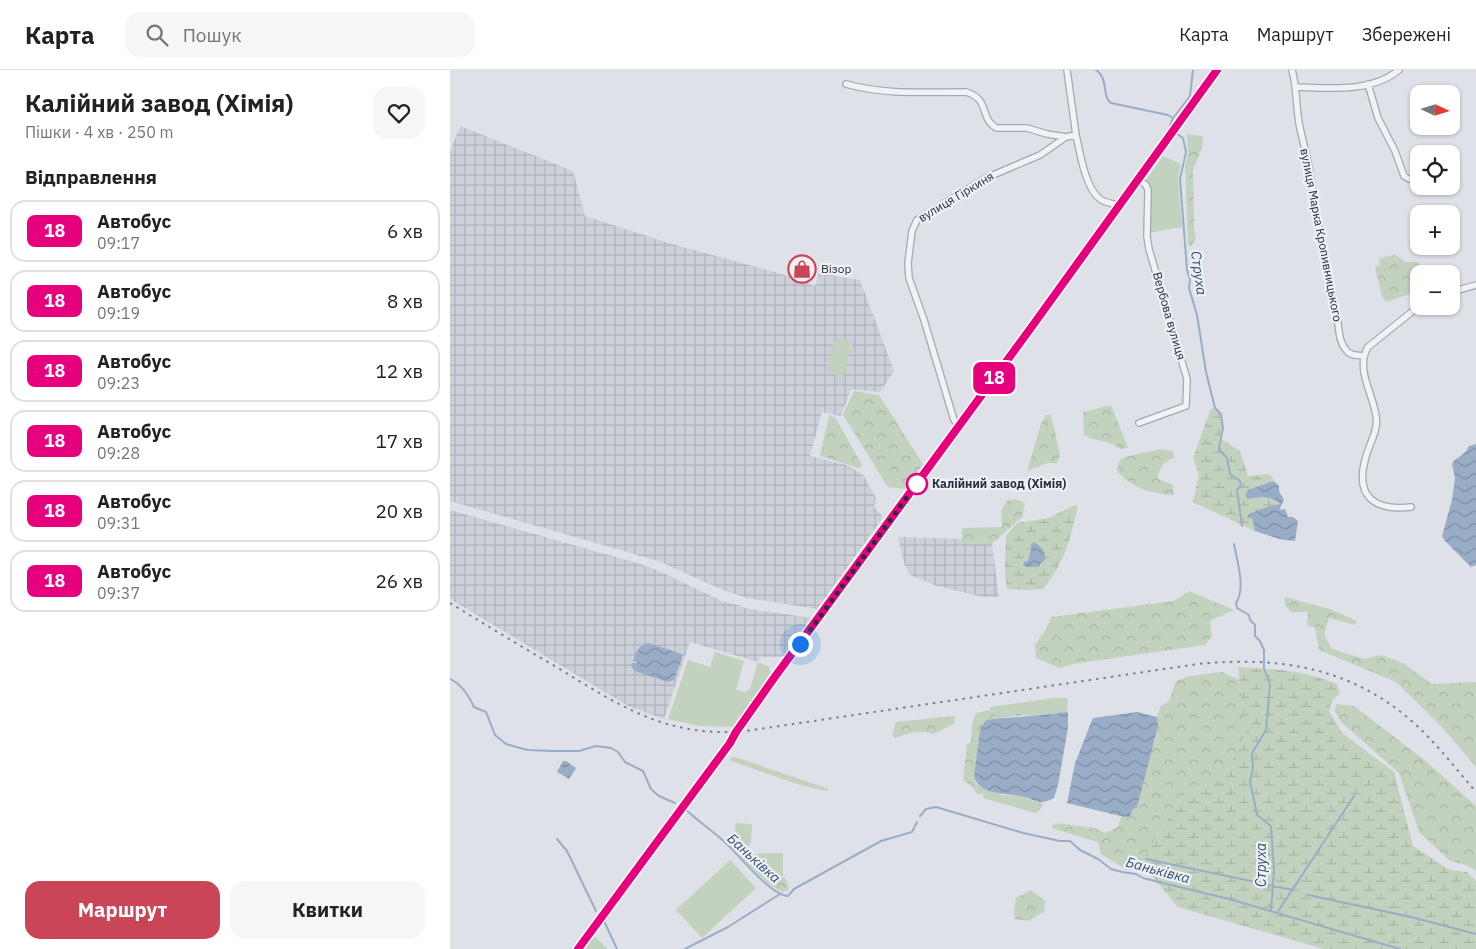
<!DOCTYPE html>
<html lang="uk">
<head>
<meta charset="utf-8">
<style>
  :root { --surface:#fff; --page:#f6f6f6; --text:#222; --muted:#767676; --line:#e0e0e0; --accent:#ca4556 }
  body { margin:0; font-family:"IBM Plex Sans",sans-serif; background:var(--page); color:var(--text); height:100vh; display:flex; flex-direction:column; font-size:19px; white-space:nowrap }
  * { box-sizing:border-box; margin:0 }
  p { font-size:16px; color:var(--muted) }
  .icon { flex:none; width:28px; height:28px; fill:none; stroke:currentColor; stroke-width:2; stroke-linecap:round; stroke-linejoin:round }
  .map { position:relative; flex:1; overflow:hidden }
  .drawer { display:flex; flex-direction:column; background:var(--surface); width:450px }
  .drawer>* { flex:none }
  .badge { padding:0 10px; border-radius:8px; font-size:18px; line-height:32px }
  .needle { width:32px; rotate:94deg }
  .buttons { position:absolute; left:960px; top:15px; display:grid; gap:10px }
  .buttons a { display:grid; place-items:center; width:50px; height:50px; border-radius:10px; background:var(--surface); box-shadow:0 1px 4px #0004; font-size:25px }
  .you { position:absolute; width:25px; height:25px; margin:-12px; border:4px solid #fff; border-radius:50%; background:#1a73e8; box-shadow:0 0 0 8px #1a73e833 }
  .map>.badge { position:absolute; translate:-50% -50%; box-shadow:0 0 0 2px #fff }
  h2 { padding:0 25px; font-size:19px; line-height:45px }
  .round { display:grid; place-items:center; flex:none; width:52px; height:52px; border-radius:15px; background:var(--page) }
  .headline { display:flex; align-items:center; justify-content:space-between; height:85px; padding:0 25px }
  h1 { font-size:24px; font-weight:700; line-height:38px }
  .action { display:flex; gap:10px; margin-top:auto; padding:10px 25px }
  .action a { flex:1; height:58px; border-radius:15px; background:var(--accent); color:#fff; font-size:20px; font-weight:700; line-height:58px; text-align:center }
  .action a+a { background:var(--page); color:var(--text) }
  ul { padding:0; list-style:none }
  li { display:flex; align-items:center; gap:15px; height:62px; margin:0 10px 8px; padding:0 15px; border:2px solid var(--line); border-radius:15px }
  li div { flex:1 }
  li b { display:block; font-size:19px }
  li em { font-style:normal }
  li .badge { min-width:55px; font-weight:700; text-align:center }
  header { display:flex; align-items:center; gap:30px; box-sizing:border-box; height:70px; padding:0 25px; background:var(--surface); border-bottom:1px solid var(--line) }
  header strong { font-size:24px }
  nav { display:flex; gap:28px; margin-inline-start:auto; font-size:18px }
  .search { width:350px; height:45px; background:var(--page); display:flex; align-items:center; gap:12px; box-sizing:border-box; padding:0 18px; border-radius:15px; color:var(--muted); font-size:19px }
  main { display:flex; flex:1; min-height:0 }
  .map>svg:first-child { display:block }
  .industrial { fill:url(#industrial-grid) }
  .green { fill:#c3d1bf }
  .forest { fill:url(#forest-crowns) }
  .wetland { fill:url(#wetland-marsh) }
  .water { fill:url(#water-waves) }
  .lines { fill:none; stroke-linecap:round; stroke-linejoin:round }
  .stream { stroke:#99aec6; stroke-width:2 }
  .street-casing { stroke:#a3a8b1; stroke-width:8 }
  .street { stroke:#f0f2f5; stroke-width:5.5 }
  .secondary { stroke:#fff; stroke-width:8 }
  .rail { stroke:#788090; stroke-width:2; stroke-dasharray:2.5 5; stroke-linecap:butt }
  .line-casing { stroke:#fff; stroke-width:11 }
  .line { stroke:#e6007e; stroke-width:8 }
  .walk { stroke:#272f3d; stroke-width:5; stroke-dasharray:0 9 }
  .stop-dot { fill:#fff; stroke:#e6007e; stroke-width:2.5 }
  .labels { text-anchor:middle; stroke-width:4.5; stroke-linejoin:round; paint-order:stroke }
  .street-label { font-size:12px; fill:#272f3d; stroke:#edf0f5 }
  .poi-label { font-size:12px; fill:#272f3d; stroke:#edf0f5; text-anchor:start }
  .stop-label { font-size:12px; font-weight:bold; fill:#272f3d; stroke:#edf0f5; text-anchor:start }
  .water-label { font-size:14px; font-style:italic; fill:#334d70; stroke:#edf0f5 }
</style>
</head>
<body>
<header>
<strong>Карта</strong>
<div class="search"><svg class="icon" aria-label="search" viewBox="0 0 24 24"><circle cx="10" cy="10" r="6"/><path d="M15 15l6 6"/></svg>Пошук</div>
<nav><a>Карта</a><a>Маршрут</a><a>Збережені</a></nav>
</header>
<main>
<section class="drawer">
<div class="headline"><div><h1>Калійний завод (Хімія)</h1><p>Пішки · 4 хв · 250 m</p></div><a class="round"><svg class="icon" aria-label="heart" viewBox="0 0 24 24"><path d="M12 20l-8-8c-3-5 5-10 8-4 3-6 11-1 8 4z"/></svg></a></div>
<h2>Відправлення</h2>
<ul>
<li><span class="badge" style="background:#e6007e;color:#fff">18</span><div><b>Автобус</b><p>09:17</p></div><em>6 хв</em></li>
<li><span class="badge" style="background:#e6007e;color:#fff">18</span><div><b>Автобус</b><p>09:19</p></div><em>8 хв</em></li>
<li><span class="badge" style="background:#e6007e;color:#fff">18</span><div><b>Автобус</b><p>09:23</p></div><em>12 хв</em></li>
<li><span class="badge" style="background:#e6007e;color:#fff">18</span><div><b>Автобус</b><p>09:28</p></div><em>17 хв</em></li>
<li><span class="badge" style="background:#e6007e;color:#fff">18</span><div><b>Автобус</b><p>09:31</p></div><em>20 хв</em></li>
<li><span class="badge" style="background:#e6007e;color:#fff">18</span><div><b>Автобус</b><p>09:37</p></div><em>26 хв</em></li>
</ul>
<div class="action"><a>Маршрут</a><a>Квитки</a></div>
</section>
<div class="map">
<svg width="1026" height="879" viewBox="0 0 1026 879">
  <defs>
    <pattern id="industrial-grid" width="8" height="8" patternUnits="userSpaceOnUse" patternTransform="scale(1.25)"><rect width="8" height="8" fill="#ccd0d9"/><path d="M0 4h8M4 0v8" fill="none" stroke="#afb3bb"/></pattern>
    <pattern id="forest-crowns" width="20" height="18" patternUnits="userSpaceOnUse" patternTransform="scale(1.25)"><rect width="20" height="18" fill="#c3d1bf"/><path d="M2 6a3 3 0 1 1 6 0M12 15a3 3 0 1 1 6 0" fill="none" stroke="#a8b4a5"/></pattern>
    <pattern id="wetland-marsh" width="20" height="14" patternUnits="userSpaceOnUse" patternTransform="scale(1.25)"><rect width="20" height="14" fill="#c3d1bf"/><path d="M1 5h8M5 5V1M11 12h8M15 12V8" fill="none" stroke="#a8b4a5"/></pattern>
    <pattern id="water-waves" width="16" height="10" patternUnits="userSpaceOnUse" patternTransform="scale(1.25)"><rect width="16" height="10" fill="#99aec6"/><path d="M0 5q4-4 8 0t8 0" fill="none" stroke="#7d8ea2"/></pattern>
  </defs>
  <rect width="100%" height="100%" fill="#dee1e7"/>
  <path class="industrial" d="M10,56l113,45 12,45 87,28 103,28 40,14 4,-13 41,7 34,91 -14,21 -29,-3 -10,27 -19,-4 -12,44 40,10 14,10 12,22 -2,9 8,9v3l-65,90 -70,-11 -24,-8 -65,-29 -208,-60v-349z
    M0,440l187,53 20,7 65,31 16,4 11,4 63,9 -30,39h-22l-2,5 -68,-20 -26,77 -36,-13 -178,-107z
    M448,467l64,2 1,4 29,1 7,53h-16l-46,-11 -23,-9 -5,-3 -5,-11z"/>
  <path class="green" d="M713,86l18,8 -3,14 4,49 -33,6 -2,-49 -1,-4z
    M387,268l15,4v3l-9,31 -3,1 -14,-6 8,-29z
    M265,582l29,9 -8,29 9,2 5,-3 8,-27 11,5 2,9 -36,51 -36,-1 -31,-7 20,-59 22,7z
    M604,628h14l-1,14 -30,5 -10,-2 1,-5 -21,-2v9l-11,2 -1,-7 -5,-2v-3z
    M282,687h3l94,32 -3,2 -29,-7 -66,-23 -1,-2z
    M534,719l19,6 18,1 14,6h6l2,3 -3,5 -5,3 -52,-15z
    M286,753l16,1 -1,19h-2v11l34,-1v23l-14,2 -4,-7 -3,-1 -4,-8 -11,-3 -3,2 -11,-14z
    M280,790l26,28 -54,50 -26,-28z
    M144,866l14,13h-23z"/>
  <path class="forest" d="M737,64l16,2 -1,12 -9,21 1,59 2,12 -6,6 -2,-2 -3,-77 3,-14z
    M945,184l10,8h13l6,12h-5v17l-33,11 -4,-6 -7,-29 5,-2 -1,-6z
    M404,321l25,4 44,69 -18,25 -17,-2 -45,-72z
    M661,335l17,43 -8,1c-12,-10 -23,-6 -36,-14l-1,-23z
    M379,345l6,2 27,48 -3,3 -39,-12z
    M596,345h5l9,40 -3,8h-10l-20,8 14,-47z
    M710,379l13,2 1,7c-11,4 -15,9 -16,21l15,6 1,10c-22,-1 -43,-7 -57,-24l2,-10 6,-4z
    M565,429l10,4 -3,14 -28,25 -2,2 -30,-1v-15l40,-1 -1,-17 7,-10z
    M739,521l45,19 -24,11 2,15 -7,9 -127,18 -19,5 -23,-10 -1,-13 12,-17 4,-11 123,-16z
    M835,527l45,12 27,12 -2,4 -26,-7 -5,17 8,14 32,10 17,-4 22,8 29,21 44,-2v85l-34,-40 -46,-45 -77,-32 -4,-23 -8,-1 1,-14h-17l-6,-7z
    M772,602l18,8 6,54 -26,49 -32,6 -33,50 -17,30 -11,1 -26,-16 -3,-12 -47,-14 4,-5 40,5 10,5 13,-6 3,-10h3l8,-7 9,-19 2,-15 13,-38 1,-21 4,-11 8,-5 7,-20 14,-5z
    M886,634l18,2 73,56 49,44v65l-7,-5 -20,-6 -30,-28 -20,-59 -58,-51 -6,-10z
    M571,636l7,4 -1,5 -20,2v-9z
    M540,640l5,2 1,7 -10,1 -6,10 -6,47 2,7 8,5v4l-7,1 -5,-8 -9,-6 4,-36 4,-2 1,-18 4,-11z
    M505,646l-1,8 -21,10c-12,-5 -25,-1 -38,4l-3,-4 4,-12z
    M297,789l14,5 1,6 3,1 4,6 9,-1 6,1 3,4 2,9 -7,2 -16,-10 -22,-21z
    M581,820l14,11 -1,11 -16,9 -13,-2 -1,-8 2,-13z"/>
  <path class="wetland" d="M765,338c8,9 8,19 6,31l19,12 8,25 22,-2 5,8 -9,1 -9,4 -1,9 19,4 5,4 -11,2 -20,8 3,4 3,13 -62,-29 6,-28 -6,-16 18,-49z
    M628,435c-7,32 -13,58 -35,84l-16,1 -20,-1 -2,-16 1,-37 11,-13 32,-5 24,-12z
    M788,597c35,2 67,3 99,17l3,9 -8,8 -3,10 13,22 52,39 19,74 37,24 17,2 9,9v68h-152l-146,-42 -37,-44 14,-24 33,-50 32,-6 26,-49z"/>
  <path class="water" d="M1026,374v121l-5,2 -26,-26 -3,-5 10,-36 3,-22 -3,-14c4,-8 14,-9 17,-18z
    M820,412h5l4,4v5l5,9 -4,8 1,2 4,-1 3,8h5l5,4 -3,20 -16,-2 -24,-8 -3,-13h-5l2,-4 20,-8 11,-2c-8,-8 -22,-8 -32,-5l-3,-3 3,-6z
    M583,472c7,3 13,9 12,18l-5,4 -1,3h-12l-4,-2 2,-4h3z
    M199,573l33,11v5l-8,21 -6,2 -34,-11 -3,-6 1,-2h5v-2h-4c3,-9 6,-17 16,-18z
    M617,642l1,1v15l-10,57 -4,13c-17,9 -20,0 -34,-2 -16,-3 -40,-1 -46,-19l6,-48 6,-9c27,-3 54,-4 81,-8z
    M687,642l20,5 1,10 -21,80 -5,3 -2,6 -6,1 -57,-14 8,-40 18,-45z
    M113,691h3l10,7 -7,11 -12,-7z"/>
  <g class="lines">
    <path class="stream" d="M646,0c11,7 7,20 12,30l3,3 57,12 5,3 -3,8v3
      M724,47l16,-21 3,-26
      M724,62l9,6 3,14 -6,27 7,91 3,9 -1,9 8,27 9,57 9,36 6,6 2,14 -4,20 2,4 6,6 3,16 10,7 1,5 -4,4 5,36
      M784,474c3,17 12,44 2,59l1,5 12,7 1,5 5,5v11l5,5 4,9v19l6,15 -4,46 -14,23 1,15 -3,13 7,34 14,11 3,45 -3,40
      M0,609c11,5 19,17 24,28l12,5 9,23 11,9 14,4 8,2 25,1h26l17,-5 15,2 7,4 7,10 18,9 8,18 8,7 16,7
      M235,739c14,13 31,24 45,38 12,12 41,48 58,49l6,-7 87,-48 31,-9 5,-10
      M470,746l6,-7 10,-2 87,26 37,8h10l10,9 18,9 13,10 11,3 14,2 7,4 32,8 54,13 171,50
      M107,769l10,12 29,60
      M696,789l147,31
      M858,825l103,22 65,17
      M827,843l77,-117
      M154,851l13,28
      M235,879l43,-22 52,-33"/>
    <g class="street-casing">
      <path id="street" d="M842,0c5,18 4,35 7,53 3,17 9,34 11,52 8,47 14,93 26,139 4,12 1,25 10,36 4,6 11,5 17,6
        M396,14c39,11 81,8 120,8 24,7 13,25 30,36h31l20,6 19,3
        M918,14l10,34 17,33 9,25 5,3 10,-3
        M847,17c32,1 74,6 102,-17
        M626,65c4,17 9,53 24,64 5,4 13,4 19,7
        M689,110l7,5 2,5 -1,46 2,13 38,130 -1,27 -47,17
        M1001,222l25,-7
        M509,356l-5,-6 -30,-100 -15,-42 -1,-15 4,-32 5,-11 69,-42 54,-23 26,-18 10,-2 -9,-65
        M961,437c-35,4 -56,-9 -46,-47 3,-14 14,-30 11,-44 -3,-23 -21,-47 -8,-69l51,-41"/>
    </g>
    <use href="#street" class="street"/>
    <path class="secondary" d="M128,879l151,-206 7,-11 297,-407 184,-255"/>
    <path class="rail" d="M0,533c36,22 72,44 108,65 64,39 109,70 188,63l452,-67c81,-8 154,3 217,60 22,20 41,45 61,68"/>
  </g>
  <g class="lines">
    <g class="line-casing">
      <path id="line" d="M128,879l152,-206 6,-11 38,-54 259,-353 184,-255"/>
    </g>
    <use href="#line" class="line"/>
    <path class="walk" d="M350,574l118,-162 -1,2"/>
  </g>
  <defs>
    <g id="shop-ring" transform="scale(1.4375)"><circle r="9.5" fill="#edf0f5" stroke="#ca4556" stroke-width="1.5"/><path d="M-5-2.5h2.3a2.7 3.5 0 0 1 5.4 0H5L5.5 6h-11ZM-1.5-2.5h3a1.5 2.3 0 0 0-3 0Z" fill="#ca4556"/></g>
  </defs>
  <g fill-rule="evenodd">
    <use href="#shop-ring" x="352" y="199"/>
  </g>
  <circle class="stop-dot" cx="467" cy="414" r="10"/>
  <g class="labels">
    <g class="street-label">
      <text transform="translate(506 127) rotate(-31)" y="4">вулиця Гіркиня</text>
      <text transform="translate(871 165) rotate(79)" y="4">вулиця Марка Кропивницького</text>
      <text transform="translate(719 246) rotate(74)" y="4">Вербова вулиця</text>
    </g>
    <g class="poi-label">
      <text x="371" y="203">Візор</text>
    </g>
    <g class="stop-label">
      <text x="482" y="418">Калійний завод (Хімія)</text>
    </g>
    <g class="water-label">
      <text transform="translate(749 203) rotate(82)" y="5">Струха</text>
      <text transform="translate(304 788) rotate(42)" y="5">Баньківка</text>
      <text transform="translate(811 795) rotate(-90)" y="5">Струха</text>
      <text transform="translate(708 800) rotate(15)" y="5">Баньківка</text>
    </g>
  </g>
</svg>
<div class="buttons">
<a><svg class="needle" viewBox="-14 -14 28 28"><path d="M0-13l5 13h-10z" fill="#e53935"/><path d="M0 13l5-13h-10z" fill="#767676"/></svg></a>
<a><svg class="icon" aria-label="locate" viewBox="0 0 24 24"><circle cx="12" cy="12" r="6"/><path d="M12 2v4M12 18v4M2 12h4M18 12h4"/></svg></a>
<a>+</a>
<a>−</a>
</div>
<div class="you" style="left:350px;top:574px"></div>
<b class="badge" style="left:544px;top:308px;background:#e6007e;color:#fff">18</b>
</div>
</main>
</body>
</html>
